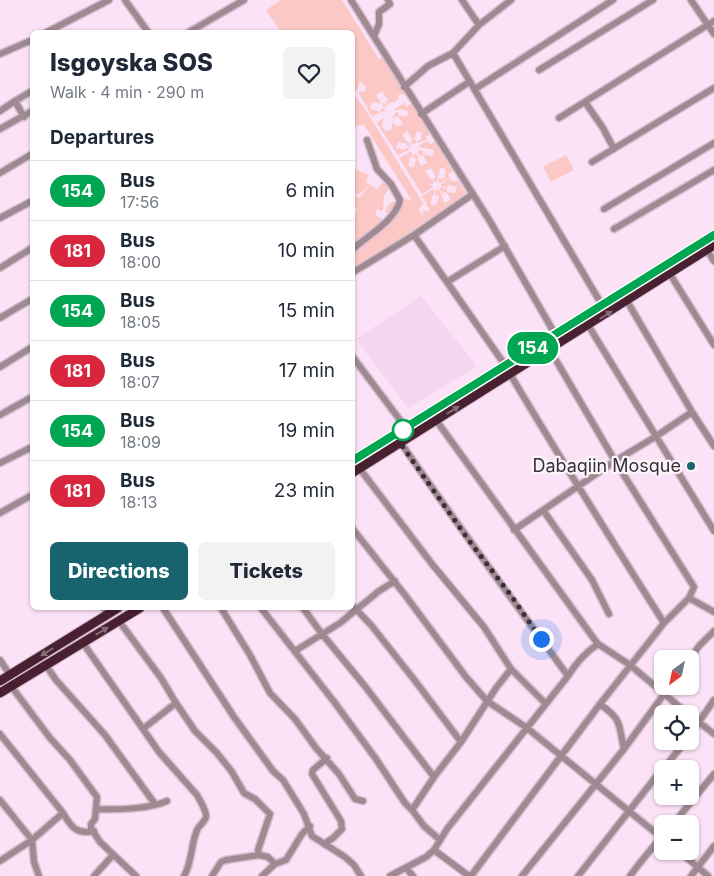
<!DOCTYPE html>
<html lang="en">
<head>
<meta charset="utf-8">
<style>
  :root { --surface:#fff; --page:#f2f2f3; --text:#1f2937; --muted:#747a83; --line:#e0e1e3; --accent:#17646e }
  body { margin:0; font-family:Inter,sans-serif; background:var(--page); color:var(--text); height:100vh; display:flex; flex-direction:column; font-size:19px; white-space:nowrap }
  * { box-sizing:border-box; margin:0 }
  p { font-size:16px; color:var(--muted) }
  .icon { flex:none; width:28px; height:28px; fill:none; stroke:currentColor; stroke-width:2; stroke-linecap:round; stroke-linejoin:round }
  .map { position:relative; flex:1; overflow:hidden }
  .details { position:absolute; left:30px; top:30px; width:325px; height:580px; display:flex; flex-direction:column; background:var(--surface); border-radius:8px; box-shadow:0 1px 4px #0004 }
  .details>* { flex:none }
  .badge { padding:0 10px; border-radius:16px; font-size:18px; line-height:32px }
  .needle { width:32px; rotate:213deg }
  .buttons { position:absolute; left:654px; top:650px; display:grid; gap:10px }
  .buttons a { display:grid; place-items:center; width:45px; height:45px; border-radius:8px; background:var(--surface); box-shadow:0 1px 4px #0004; font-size:25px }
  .you { position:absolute; width:25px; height:25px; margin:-12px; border:4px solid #fff; border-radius:50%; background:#1a73e8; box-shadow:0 0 0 8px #1a73e833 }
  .map>.badge { position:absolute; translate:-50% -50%; box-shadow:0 0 0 2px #fff }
  h2 { padding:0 20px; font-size:19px; line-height:45px }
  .round { display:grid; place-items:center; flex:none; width:52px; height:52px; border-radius:8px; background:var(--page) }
  .summary { display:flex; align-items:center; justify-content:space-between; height:85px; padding:0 20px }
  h1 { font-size:24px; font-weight:800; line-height:38px }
  .cta { display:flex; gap:10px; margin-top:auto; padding:10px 20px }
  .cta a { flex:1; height:58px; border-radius:8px; background:var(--accent); color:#fff; font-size:20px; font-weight:800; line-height:58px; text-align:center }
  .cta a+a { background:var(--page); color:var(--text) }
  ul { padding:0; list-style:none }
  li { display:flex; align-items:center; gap:15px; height:60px; padding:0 20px; border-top:1px solid var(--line) }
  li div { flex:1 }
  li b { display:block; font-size:19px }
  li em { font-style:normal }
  li .badge { min-width:55px; font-weight:700; text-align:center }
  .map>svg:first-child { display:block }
  .built { fill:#f6d5f0 }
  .green { fill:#fcc8c5 }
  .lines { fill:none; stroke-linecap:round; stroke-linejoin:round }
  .minor-casing { stroke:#d5bed1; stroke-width:9 }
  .highway-casing { stroke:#d5bed1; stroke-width:11 }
  .minor { stroke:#a08a91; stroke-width:6 }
  .highway { stroke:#48202f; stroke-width:9 }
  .oneway { fill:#876b76 }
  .line-casing { stroke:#fff; stroke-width:11 }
  .line { stroke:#00a651; stroke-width:8 }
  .walk { stroke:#392f37; stroke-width:5; stroke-dasharray:0 9 }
  .stop-dot { fill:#fff; stroke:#00a651; stroke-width:2.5 }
  .poi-dot { fill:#17646e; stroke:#fcf6fb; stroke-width:2 }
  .labels { text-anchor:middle; stroke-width:4.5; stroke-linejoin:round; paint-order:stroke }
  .poi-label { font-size:18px; fill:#392f37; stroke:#fcf6fb; text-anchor:end }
</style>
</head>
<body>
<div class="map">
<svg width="714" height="876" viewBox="0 0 714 876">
  <rect width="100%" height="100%" fill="#fce2f7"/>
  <path class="built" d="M421,296l56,70 -69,42 -52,-69z"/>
  <path class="green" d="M281,0h61l37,59 3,-2 48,77 -4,3 1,3 -10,3v-2h3l2,-8 -5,-2 -3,9h2v3l-4,1 -2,-2 3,-2 -6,-9 -5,4 6,8h1l2,2 -1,2 -3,-1v-2l-9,-2 -2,6 9,2 1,-2h3v2l-11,5 -20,-30 -1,-3 7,-4 -2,8 3,5 6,-1 2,-9 -2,-5h2l-1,4 5,7 6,-3 -5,-8 -3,2 -1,-3 2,-3h3l-1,3 9,2 1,-6 -8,-2 -4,2 -1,-2 9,-6 2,4 5,-3 -7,-10 -6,1 1,3 -4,4h-4l-3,3 -2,-3 2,-2 -6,-9 -6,4 6,9 3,-1 2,3 -2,1h-2v-3l-11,-2 -2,7 11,3 1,-4 3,1 -1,2 -12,5 -14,-24 7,-1 1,-5 -4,-1 1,-4 -4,2 -2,8 -3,2 -2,-3v-58h-71l-15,-22z
    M353,93l12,16 56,91 2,3 -4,6 4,8v-6l7,-1 -8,-14 11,-7 2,1 -5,14 6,1 3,-9 -4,-1 1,-5h3l6,13 6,-3 -5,-8 -4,1 -3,-4 2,-2 6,2v3l8,1 2,-6 -9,-2 -1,3 -6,-2v-2l9,-6 3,4 5,-2 11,18 -116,72v-49h1l3,-12 -4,-3v-13l6,5 11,-13 8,4 4,-7 8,5 -6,9 -1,8 -19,-10 20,11 -2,6 -5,-2 -2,6 9,5 4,-6 -3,-2 4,-8 6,-3 5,2 2,-5 10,3 -48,-76 -8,1 -3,6z
    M428,141l2,3 5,-2 18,29 -5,3 2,3 -10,6 -2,-1 1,-4 5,1 2,-10 -6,-1 -3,13 -2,1 -2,-3 3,-2 -5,-9 -6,3 6,9 1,-1 2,4 -1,1h-4l4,2 -1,2 -10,6 -23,-36 11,-6 3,2 -1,3h-2l-2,9 6,1 2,-8 -3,-1 2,-5 4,4 -2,1 4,8 6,-3 -4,-8 -3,1 -2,-4 1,-2 4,1v3l9,2 2,-6 -15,-3v-2z
    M566,155l8,15 -23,12 -8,-15z
    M353,168l16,7 -3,7 4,3 -12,10 -5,-3v-14l2,-4 -2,-2z"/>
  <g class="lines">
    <g class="minor-casing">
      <path id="minor" d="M125,0l23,32
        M351,0l140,223 64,111
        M462,0l17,25
        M691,0l23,34
        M47,32l62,-32
        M189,32l55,-32
        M374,36l5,-12v-12l11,-8 -2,-4
        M453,53l149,252
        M0,54l32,-14
        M539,70l114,-70
        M404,87l24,-21 25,-13 26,-28 32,-25
        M475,89l138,-89
        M15,101l17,-10
        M585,102l18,26 11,21
        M0,111l15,-10 9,16
        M421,114l48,-32
        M559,118l155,-97
        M0,129l32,-18
        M592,162l122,-74
        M0,173l32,-19
        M604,209l110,-66
        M0,218l32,-17
        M614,229l100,-59
        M414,235l91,130
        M352,250c16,-15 44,-30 48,-50l-9,-16 -14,-15 -10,-29
        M707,250l7,11
        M0,268l32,-20
        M352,273l62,-38 59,-41
        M670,274l44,71
        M447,282l58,-36
        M627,301l65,111 22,34
        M0,318l32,-19
        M588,325l126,206
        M352,356l60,80
        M0,367l32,-20
        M510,374c50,84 102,167 154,249
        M0,415l32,-18
        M436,420l156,216 6,8 32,21 58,49
        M401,443c54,79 111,156 167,233
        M0,463l32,-16
        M360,469l72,95 52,63 27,42 34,34
        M543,510l49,70 17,34
        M0,513l32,-18
        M352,528l53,67 61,82 21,24 40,27 135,110
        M514,530l101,-69 40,-24 37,-25
        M689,598l25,14
        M352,605l19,20 45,57 45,60
        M104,608l4,6
        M163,608l71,109 39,54 10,9 21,34 8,22 33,21 9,8 7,11
        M221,608l29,47 20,38 25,26 21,29 23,26 16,25 8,2
        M261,608l74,95 41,56 29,44 7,7 12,16 16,14
        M303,608l19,26 42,51 70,92
        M119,621l42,57 15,25 19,28 22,22 15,19 12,21 11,6 15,15 -12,36 1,5 9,2 7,7
        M83,643l76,109 38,43c3,6 10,16 9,22 -1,5 -7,8 -9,13 -6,14 -5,33 -13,46
        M295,651l45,-28 39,-32 16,-10
        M690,659l9,-13 15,-15
        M0,660l10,15
        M45,664l11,16 49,55 50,69
        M11,686l39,52 20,22 27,37 -2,22 -4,5v4l9,14 36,34
        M600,704c23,17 18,19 24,45
        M690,715l24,19
        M144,728l32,-25
        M0,734l63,79c8,14 14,22 31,18
        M690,735l24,-35
        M663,769l23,-28
        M0,800l32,40 31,-27
        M96,809c20,1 54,0 71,-8
        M412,810l22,-33 27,-35 35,-54 15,-19
        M673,824l41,-50
        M324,844l9,-6 9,-9 -1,-8 -29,-47 1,-4 14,-12
        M434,850l35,26
        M679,851l29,25
        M0,861l32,-21 2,22 5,14
        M406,868l7,8
        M94,876l19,-21
        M212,876l9,-14 5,-2 33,-5
        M262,876l13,-12 11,-4 16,-26 8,-8
        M390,876l36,-19 8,-7 13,-21 121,-153c8,-13 18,-24 30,-32
        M471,876l129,-172 64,-81 25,-25 5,-11 -79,-126 -65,-111
        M522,876l102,-127 46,-63
        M578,876l84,-107
        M630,876l9,-12 23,-28
        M691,876l23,-30"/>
    </g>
    <g class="highway-casing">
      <path id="highway" d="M352,461l362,-226
        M352,473l362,-228
        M0,681l118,-73
        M0,693l140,-85"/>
    </g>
    <use href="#minor" class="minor"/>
    <use href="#highway" class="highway"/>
  </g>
  <defs><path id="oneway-solid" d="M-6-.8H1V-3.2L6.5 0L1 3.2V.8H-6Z" transform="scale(1.25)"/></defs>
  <g class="oneway">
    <use href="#oneway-solid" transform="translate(606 315) rotate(-32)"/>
    <use href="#oneway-solid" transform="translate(453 410) rotate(-32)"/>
    <use href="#oneway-solid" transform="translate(102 631) rotate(-31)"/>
    <use href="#oneway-solid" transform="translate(47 652) rotate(148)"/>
  </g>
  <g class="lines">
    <g class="line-casing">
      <path id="line" d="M352,461l362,-226"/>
    </g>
    <use href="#line" class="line"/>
    <path class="walk" d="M403,430l-3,13 70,99 40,52 31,45"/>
  </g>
  <circle class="stop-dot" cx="403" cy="430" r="10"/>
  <circle class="poi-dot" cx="691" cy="466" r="5"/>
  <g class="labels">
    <g class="poi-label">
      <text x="681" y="472">Dabaqiin Mosque</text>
    </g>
  </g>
</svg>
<div class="buttons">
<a><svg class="needle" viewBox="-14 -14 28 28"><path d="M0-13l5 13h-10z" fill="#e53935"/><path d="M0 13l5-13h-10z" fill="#747a83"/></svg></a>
<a><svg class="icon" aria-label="locate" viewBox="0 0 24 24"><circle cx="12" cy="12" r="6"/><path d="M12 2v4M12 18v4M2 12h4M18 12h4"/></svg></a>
<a>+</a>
<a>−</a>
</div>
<div class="you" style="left:541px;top:639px"></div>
<b class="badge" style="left:533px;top:348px;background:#00a651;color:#fff">154</b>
<section class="details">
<div class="summary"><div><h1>Isgoyska SOS</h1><p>Walk · 4 min · 290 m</p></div><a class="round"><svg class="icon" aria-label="heart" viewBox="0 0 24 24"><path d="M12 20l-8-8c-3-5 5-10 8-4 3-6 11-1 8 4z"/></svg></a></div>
<h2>Departures</h2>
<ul>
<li><span class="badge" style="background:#00a651;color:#fff">154</span><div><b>Bus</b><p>17:56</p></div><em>6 min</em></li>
<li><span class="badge" style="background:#d7263d;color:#fff">181</span><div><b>Bus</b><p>18:00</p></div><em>10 min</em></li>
<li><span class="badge" style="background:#00a651;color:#fff">154</span><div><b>Bus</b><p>18:05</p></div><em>15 min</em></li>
<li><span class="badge" style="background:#d7263d;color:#fff">181</span><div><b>Bus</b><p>18:07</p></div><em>17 min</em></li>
<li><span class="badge" style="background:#00a651;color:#fff">154</span><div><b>Bus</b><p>18:09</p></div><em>19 min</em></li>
<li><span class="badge" style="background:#d7263d;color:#fff">181</span><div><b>Bus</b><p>18:13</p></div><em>23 min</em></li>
</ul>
<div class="cta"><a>Directions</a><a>Tickets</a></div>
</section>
</div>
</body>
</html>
